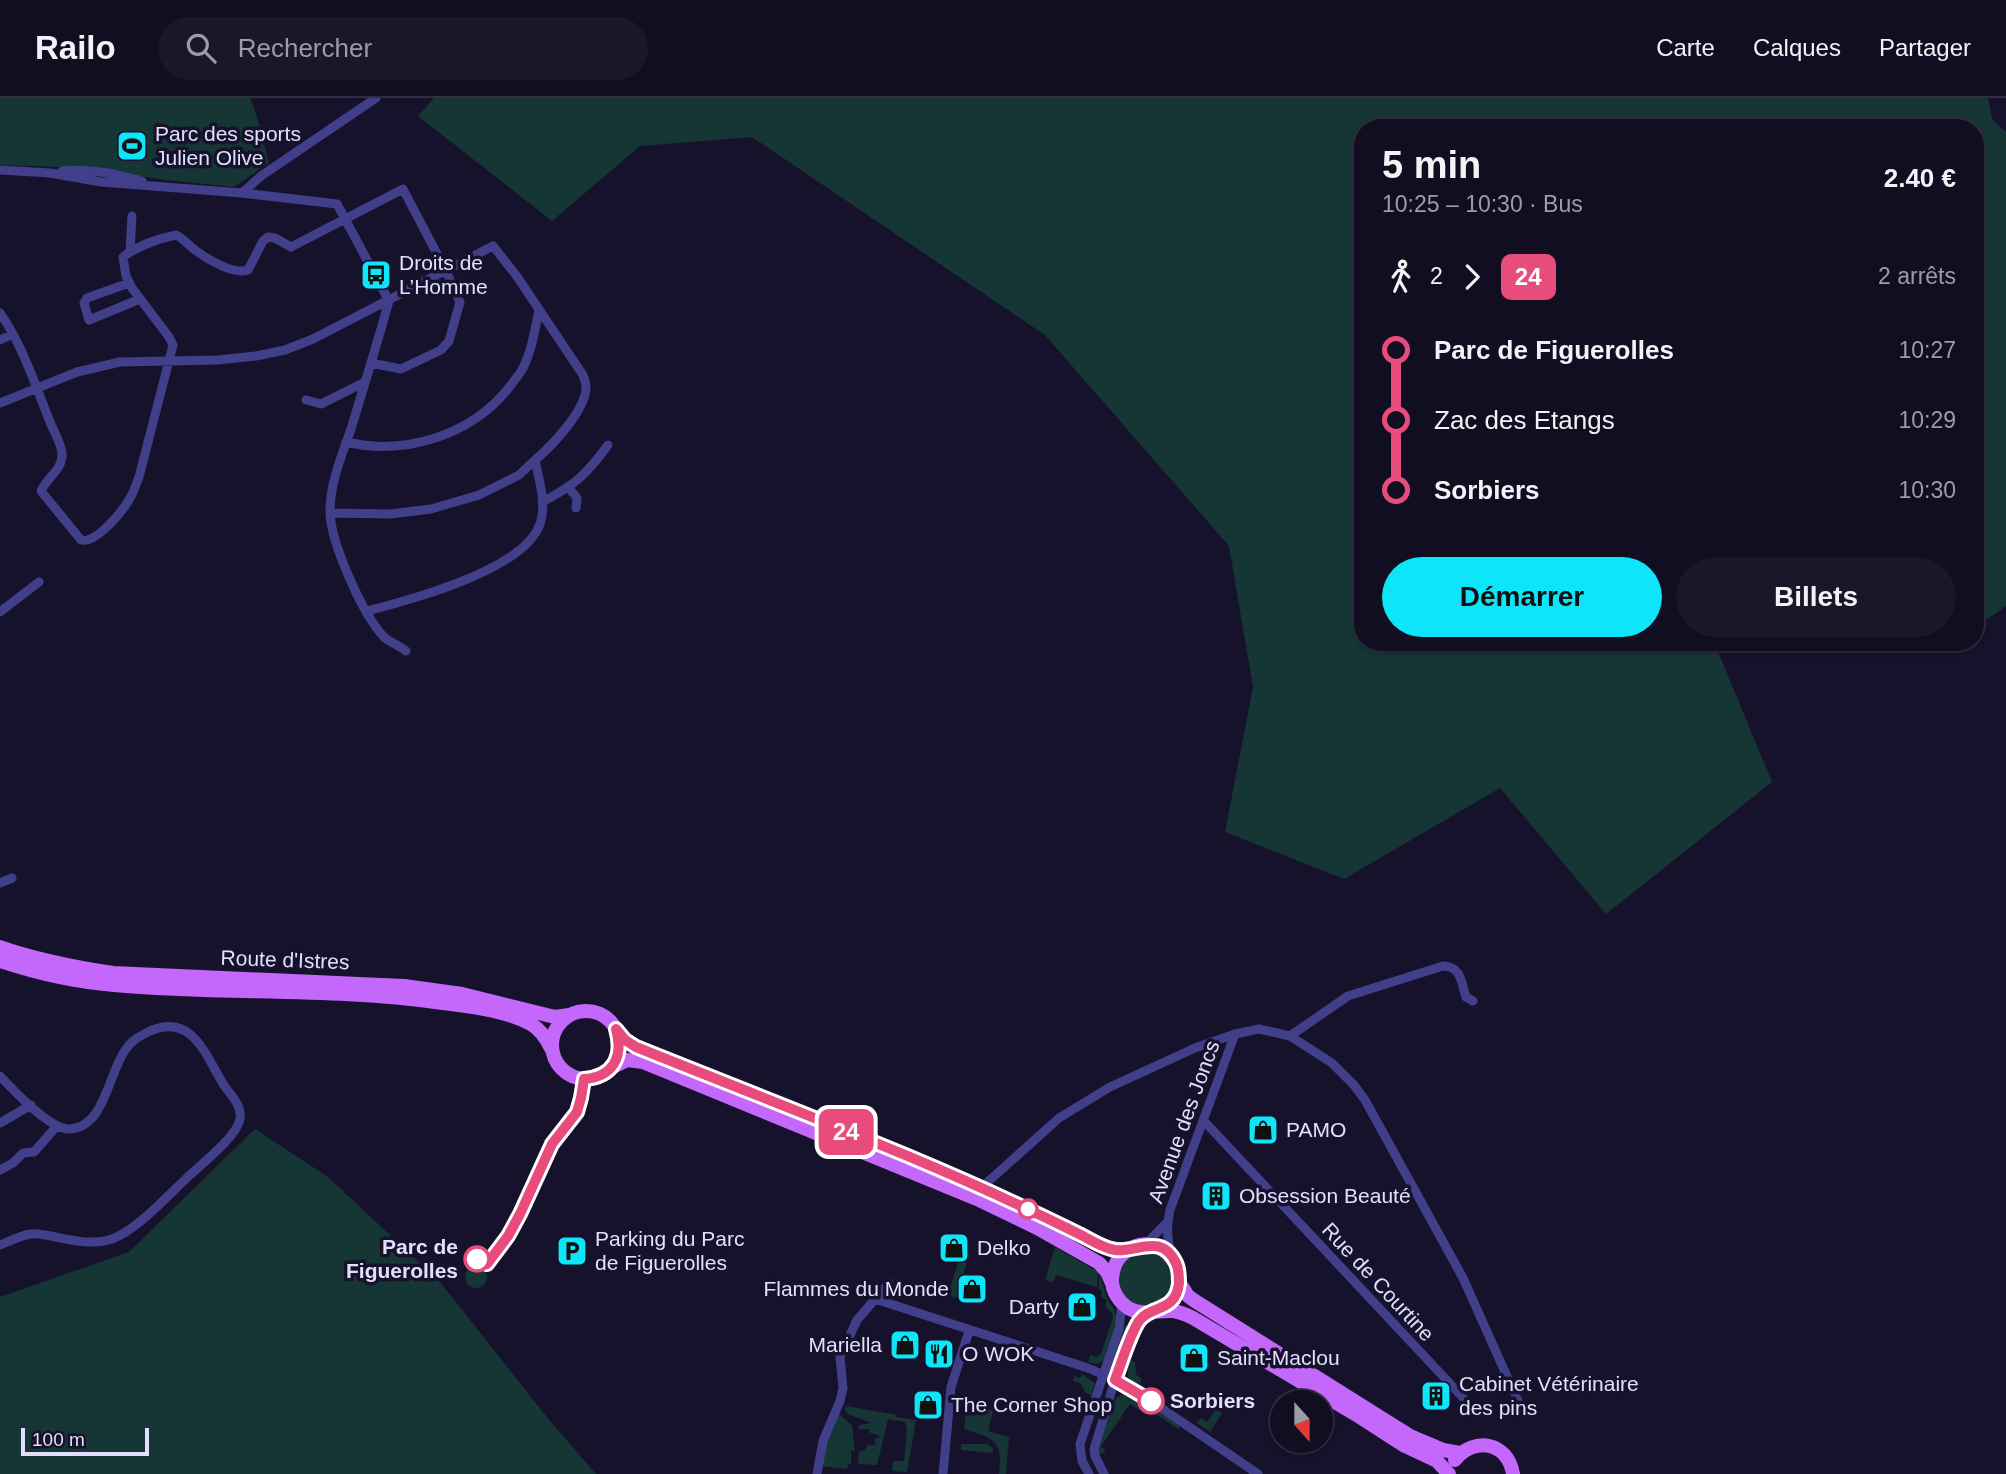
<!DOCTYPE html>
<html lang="fr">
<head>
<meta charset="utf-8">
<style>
  :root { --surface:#110e21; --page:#1a172a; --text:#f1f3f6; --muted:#9c9ca5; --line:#302e3f; --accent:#0fe5f9 }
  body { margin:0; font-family:Helvetica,sans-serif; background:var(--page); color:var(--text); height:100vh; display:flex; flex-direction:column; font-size:26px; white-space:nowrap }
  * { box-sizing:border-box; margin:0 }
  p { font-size:23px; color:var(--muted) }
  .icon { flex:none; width:38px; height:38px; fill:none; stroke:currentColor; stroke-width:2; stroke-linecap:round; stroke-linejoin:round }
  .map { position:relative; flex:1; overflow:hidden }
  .side { position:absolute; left:1354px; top:21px; width:630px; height:532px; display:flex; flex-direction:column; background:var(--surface); border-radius:28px; box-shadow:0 2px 5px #0004,0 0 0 2px var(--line) }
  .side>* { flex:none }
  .badge { padding:0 14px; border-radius:10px; font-size:24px; line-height:46px }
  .needle { width:46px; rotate:159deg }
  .tools { position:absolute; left:1270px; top:1292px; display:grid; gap:14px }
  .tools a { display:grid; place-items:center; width:63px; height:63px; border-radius:50%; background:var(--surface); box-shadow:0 2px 5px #0004,0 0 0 2px var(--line); font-size:35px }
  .scale { position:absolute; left:21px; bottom:18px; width:128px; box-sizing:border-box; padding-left:7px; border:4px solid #e2defe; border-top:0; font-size:19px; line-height:24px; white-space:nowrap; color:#e2defe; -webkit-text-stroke:5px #17122c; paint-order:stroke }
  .map>.badge { position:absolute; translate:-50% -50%; box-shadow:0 0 0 4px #fff }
  .legs { display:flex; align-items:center; gap:10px; height:77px; padding:0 28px; font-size:23px }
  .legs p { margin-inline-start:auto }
  .head { display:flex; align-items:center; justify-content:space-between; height:119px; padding:0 28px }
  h1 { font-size:38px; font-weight:800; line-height:52px }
  .cta { display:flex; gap:14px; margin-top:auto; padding:14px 28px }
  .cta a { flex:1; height:80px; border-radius:42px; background:var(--accent); color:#111; font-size:28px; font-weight:800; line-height:80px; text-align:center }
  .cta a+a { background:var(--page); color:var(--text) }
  ul { padding:0 28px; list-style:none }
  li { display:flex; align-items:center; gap:24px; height:70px; font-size:26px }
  li i { display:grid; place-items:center; width:10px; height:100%; margin:0 9px; background:currentColor }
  li i::after { content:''; width:18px; height:18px; margin:-9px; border:5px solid; border-radius:50%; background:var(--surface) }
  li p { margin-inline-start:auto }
  li:first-child i { background:linear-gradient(#0000 50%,currentColor 0) }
  li:last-child i { background:linear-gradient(currentColor 50%,#0000 0) }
  header { display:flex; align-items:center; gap:42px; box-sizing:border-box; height:98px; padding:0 35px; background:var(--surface); border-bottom:2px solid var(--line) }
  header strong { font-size:33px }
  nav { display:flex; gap:38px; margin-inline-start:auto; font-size:24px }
  .search { width:490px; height:63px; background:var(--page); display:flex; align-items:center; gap:18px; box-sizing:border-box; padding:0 24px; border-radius:38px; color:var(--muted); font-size:26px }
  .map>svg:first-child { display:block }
  .green { fill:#153635 }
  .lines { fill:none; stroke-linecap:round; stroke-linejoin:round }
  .street { stroke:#413f8a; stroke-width:9 }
  .primary { stroke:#c368fb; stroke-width:14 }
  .line-1-casing { stroke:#fff; stroke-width:16 }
  .line-1 { stroke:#e74c7d; stroke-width:10 }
  .stop-1-dot { fill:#fff; stroke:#e74c7d; stroke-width:3.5 }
  .labels { text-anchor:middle; stroke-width:7; stroke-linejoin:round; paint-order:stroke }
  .poi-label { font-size:21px; fill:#e2defe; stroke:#17122c; text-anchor:start }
  .street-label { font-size:21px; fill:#e2defe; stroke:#17122c }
  .stop-label { font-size:21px; font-weight:bold; fill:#e2defe; stroke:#17122c; text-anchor:end }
</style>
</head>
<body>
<header>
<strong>Railo</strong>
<div class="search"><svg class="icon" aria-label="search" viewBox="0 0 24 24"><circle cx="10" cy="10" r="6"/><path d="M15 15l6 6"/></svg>Rechercher</div>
<nav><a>Carte</a><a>Calques</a><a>Partager</a></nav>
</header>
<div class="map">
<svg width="2006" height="1376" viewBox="0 0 2006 1376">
  <rect width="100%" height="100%" fill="#17122c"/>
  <path class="green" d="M0,0h250l5,12 14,53 -35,24 -68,-7 -81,-12 -85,-3z
    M434,0h1554l4,21 14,13v474l-30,21v-499h-613v514h351l58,140 -166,132 -106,-126 -156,91 -119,-47 28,-145 -24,-141 -184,-211 -293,-198 -112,9 -88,75 -134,-105z
    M255,1031l73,48 112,105 106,134 50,58h-596v-177l129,-45z
    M1055,1149l43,25 -1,15 -41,-12 -3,7 -8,-2z
    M1142,1153c16,1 32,10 32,28 0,5 -4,12 -5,17l-21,12 -21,-7c-3,-6 -10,-15 -10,-21 -1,-15 13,-25 25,-29z
    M959,1162l8,3 -11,35 -8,-3z
    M465 1179a11 11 0 1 1 22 0a11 11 0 1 1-22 0Z
    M1099,1175l8,25 7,11 4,15 -12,33 -4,5 -7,2 -7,-2 2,-7 6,2 5,-3 12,-37 -2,-5 -6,-6 2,-6 -6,-3 1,-5 -3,-4z
    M1125,1227l4,1 -18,52 -5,-2z
    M1130,1262l5,2 1,12 6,6 -3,5c-12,-6 -14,-12 -9,-25z
    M1075,1275v3l5,2 2,-4 13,9 -4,12 -5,-2 -5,-9 -8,-3z
    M1130,1296l50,31 -1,5 -36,-25 -4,5 -9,-6 -29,42 5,5 -7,4 -1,-10 18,-47 5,-3z
    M967,1305l26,8 -5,20 21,6 -3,37h-7c4,-35 -5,-35 -35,-45z
    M846,1308c17,2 31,7 49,8l1,3 20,3 -9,52 -15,-1 1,-10h11l3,-32 -2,-7 -17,-3 -11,46 -19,-1 1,-12 6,-2 3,-5h7v-7h4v-3l-9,-2 -1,-4h-10v-4l13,-2 -24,-9 -3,-4z
    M1216,1311l6,4 -12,19 -13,-9 4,-5 6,4z
    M839,1316l13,11 3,26h-4v13h-3l-1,5 -26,-3 5,-24z
    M961,1346h26l6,4v5l-32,-3z"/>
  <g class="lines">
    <path class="street" d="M0,72l50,3 51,9 141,11 95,11 52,97
      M62,73c25,-3 56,3 80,10
      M242,95l19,-17 115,-78
      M130,153l2,-35
      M129,185l-42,15 -3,5 5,17 51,-21
      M389,203c-12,43 -25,85 -38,128 -9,26 -21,54 -21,82 0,31 33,104 54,126 5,5 15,8 22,14
      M0,215c22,31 36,74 50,109 4,10 11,21 12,31 1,17 -15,24 -21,38l40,49c15,4 42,-29 49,-42 4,-6 6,-14 9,-21l34,-132 -4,-8 -37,-49 -6,-12 -3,-19c16,-12 34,-18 53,-22 8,4 12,10 19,15 12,9 38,25 53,20l15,-29 5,-4 7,1 16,9 112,-58 43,82 14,31 -11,39 -8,9 -40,19 -30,-6
      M0,242l13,-6
      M306,302l15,4 44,-22
      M0,305l77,-31 43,-10 98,-2 38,-4 29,-6 28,-11 180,-93 23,29 67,100c1,4 3,8 3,11 1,23 -34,60 -51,74 4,20 12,44 5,64 -16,46 -130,76 -173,87
      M346,344c60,14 127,-7 165,-57 4,-6 9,-11 12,-17 9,-18 12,-39 16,-58
      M569,390l8,10 -1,10
      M542,404c33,-17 44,-27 66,-57
      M330,415l60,1 41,-5 48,-14 40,-20 16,-15
      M0,514l39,-30
      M0,785l12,-5
      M1290,938l58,-40 95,-30c18,0 18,16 23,31l7,4
      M0,978c14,15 50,54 70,53 38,-2 38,-65 62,-87 4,-4 12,-8 18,-11 42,-18 55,23 72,51 6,11 21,23 18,37 -3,17 -36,43 -49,55 -21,19 -56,59 -82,66 -19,5 -39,0 -58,-4 -7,-1 -14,-3 -21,-2 -10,2 -20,7 -30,11
      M1204,1023l266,284
      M0,1025l31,-18
      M0,1072l13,-7 10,-10 11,-1 23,-26
      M981,1090l78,-70 51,-31 85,-39 40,-14 24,-5 31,7 42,27 22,22 11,15 98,178 55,123
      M1145,1147l22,-23
      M1171,1157c-4,-16 -5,-29 -1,-45l65,-176
      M875,1201l213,69 16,7
      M1115,1282l36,21 107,73
      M817,1376l6,-33 17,-40 3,-13 -3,-31 17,-37 32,-37
      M943,1376l8,-87 18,-56
      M1089,1376l-7,-13 -2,-17 39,-115 3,-26
      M1104,1376l-9,-18 -1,-7 21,-69 24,-60 9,-7"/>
    <path class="primary" d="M0,849c37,13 74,20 113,26l291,13 58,8 93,23 14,-2
      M0,863c36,12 76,21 114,24 110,10 220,2 329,18 29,4 62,7 88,21 9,5 15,14 20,24
      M552 947a34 34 0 1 1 68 0a34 34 0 1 1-68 0Z
      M616,931l9,10 11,8 284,115 108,47 80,39 20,2
      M611,970l16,-8 16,2 334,137 60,29 62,35 8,9 5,11
      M1179,1184l9,14 7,5 215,135 33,14 17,3
      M1156,1213c52,-26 4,-91 -33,-57 -7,6 -10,14 -11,24 -1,12 7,25 18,31 14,7 29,1 43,2 8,1 14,4 20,7l167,99 45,29 32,15 12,13
      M1455,1362c19,-24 53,-18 58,14"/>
  </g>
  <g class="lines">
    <g class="line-1-casing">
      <path id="line-1" d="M477,1161l10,5 21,-28 12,-22 32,-70 25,-32 4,-14 3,-19c29,-2 40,-22 32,-50l9,11 11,7c149,60 301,116 445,188 10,5 22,13 34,15 21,3 46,-18 61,13 3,6 3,14 3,20 -3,30 -29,22 -40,38 -9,13 -18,43 -24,59l36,21"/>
    </g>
    <use href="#line-1" class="line-1"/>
  </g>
  <defs>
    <g id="stadium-square" transform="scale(1.575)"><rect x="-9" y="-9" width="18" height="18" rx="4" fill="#0fe5f9" stroke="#17122c"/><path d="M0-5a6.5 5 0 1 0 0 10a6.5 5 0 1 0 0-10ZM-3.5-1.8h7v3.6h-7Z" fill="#111"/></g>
    <g id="bus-square" transform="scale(1.575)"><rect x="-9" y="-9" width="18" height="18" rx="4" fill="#0fe5f9" stroke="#17122c"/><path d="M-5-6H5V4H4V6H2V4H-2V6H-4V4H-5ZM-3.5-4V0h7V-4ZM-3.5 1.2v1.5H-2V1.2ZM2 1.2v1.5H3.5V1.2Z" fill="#111"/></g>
    <g id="shop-square" transform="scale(1.575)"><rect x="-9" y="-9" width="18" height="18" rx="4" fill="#0fe5f9" stroke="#17122c"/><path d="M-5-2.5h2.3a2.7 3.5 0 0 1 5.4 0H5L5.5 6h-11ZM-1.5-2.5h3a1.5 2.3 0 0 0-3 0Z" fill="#111"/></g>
    <g id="building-square" transform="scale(1.575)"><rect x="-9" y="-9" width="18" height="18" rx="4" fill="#0fe5f9" stroke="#17122c"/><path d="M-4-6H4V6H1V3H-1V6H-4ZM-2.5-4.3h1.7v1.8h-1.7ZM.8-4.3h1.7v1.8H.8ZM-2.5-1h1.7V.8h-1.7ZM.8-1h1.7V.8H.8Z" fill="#111"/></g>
    <g id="parking-square" transform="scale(1.575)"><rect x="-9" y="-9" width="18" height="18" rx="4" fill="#0fe5f9" stroke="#17122c"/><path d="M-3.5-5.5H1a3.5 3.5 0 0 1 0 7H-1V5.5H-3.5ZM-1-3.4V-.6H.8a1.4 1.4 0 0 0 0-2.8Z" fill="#111"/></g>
    <g id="restaurant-square" transform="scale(1.575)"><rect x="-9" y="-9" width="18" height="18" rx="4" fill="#0fe5f9" stroke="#17122c"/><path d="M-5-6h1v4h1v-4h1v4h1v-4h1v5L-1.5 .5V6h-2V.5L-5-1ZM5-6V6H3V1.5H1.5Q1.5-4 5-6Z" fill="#111"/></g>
  </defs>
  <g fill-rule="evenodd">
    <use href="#stadium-square" x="132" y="48"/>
    <use href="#bus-square" x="376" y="177"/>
    <use href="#shop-square" x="1263" y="1032"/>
    <use href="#building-square" x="1216" y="1098"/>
    <use href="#shop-square" x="954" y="1150"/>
    <use href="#parking-square" x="572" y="1153"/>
    <use href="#shop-square" x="972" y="1191"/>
    <use href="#shop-square" x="1082" y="1209"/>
    <use href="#shop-square" x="905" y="1247"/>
    <use href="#restaurant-square" x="939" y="1256"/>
    <use href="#shop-square" x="1194" y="1260"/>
    <use href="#building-square" x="1436" y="1298"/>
    <use href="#shop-square" x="928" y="1307"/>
  </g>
  <g class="stop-1-dot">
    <circle cx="1028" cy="1111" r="9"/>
    <circle cx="477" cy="1161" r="12"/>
    <circle cx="1151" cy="1303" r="12"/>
  </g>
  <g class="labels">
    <g class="poi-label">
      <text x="155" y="43">Parc des sports<tspan x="155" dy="24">Julien Olive</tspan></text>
      <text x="399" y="172">Droits de<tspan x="399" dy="24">L’Homme</tspan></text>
      <text x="1286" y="1039">PAMO</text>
      <text x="1239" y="1105">Obsession Beauté</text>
      <text x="595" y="1148">Parking du Parc<tspan x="595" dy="24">de Figuerolles</tspan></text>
      <text x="977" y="1157">Delko</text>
      <text x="949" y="1198" text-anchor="end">Flammes du Monde</text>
      <text x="1059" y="1216" text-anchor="end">Darty</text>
      <text x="882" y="1254" text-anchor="end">Mariella</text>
      <text x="962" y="1263">O WOK</text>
      <text x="1217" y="1267">Saint-Maclou</text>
      <text x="1459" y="1293">Cabinet Vétérinaire<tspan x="1459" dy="24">des pins</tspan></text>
      <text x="951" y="1314">The Corner Shop</text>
    </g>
    <g class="street-label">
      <text transform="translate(285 862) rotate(2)" y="7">Route d'Istres</text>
      <text transform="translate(1184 1024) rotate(-70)" y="7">Avenue des Joncs</text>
      <text transform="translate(1378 1184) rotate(47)" y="7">Rue de Courtine</text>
    </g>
    <g class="stop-label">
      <text x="458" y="1156">Parc de<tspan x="458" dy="24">Figuerolles</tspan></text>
      <text x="1170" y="1310" text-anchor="start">Sorbiers</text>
    </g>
  </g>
</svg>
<div class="tools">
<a><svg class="needle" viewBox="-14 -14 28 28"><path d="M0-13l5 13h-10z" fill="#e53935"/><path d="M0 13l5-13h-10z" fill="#9c9ca5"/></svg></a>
</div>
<div class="scale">100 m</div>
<b class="badge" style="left:846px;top:1034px;background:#e74c7d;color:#fff">24</b>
<section class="side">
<div class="head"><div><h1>5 min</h1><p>10:25 – 10:30 · Bus</p></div><b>2.40 €</b></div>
<div class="legs"><svg class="icon" aria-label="walk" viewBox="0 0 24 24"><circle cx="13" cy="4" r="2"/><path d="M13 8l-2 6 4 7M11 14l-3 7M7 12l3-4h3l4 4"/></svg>2<svg class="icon" aria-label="forward" viewBox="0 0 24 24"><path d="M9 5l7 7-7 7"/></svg><b class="badge" style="background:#e74c7d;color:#fff">24</b><p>2 arrêts</p></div>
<ul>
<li><i style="color:#e74c7d"></i><b>Parc de Figuerolles</b><p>10:27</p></li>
<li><i style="color:#e74c7d"></i><span>Zac des Etangs</span><p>10:29</p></li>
<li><i style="color:#e74c7d"></i><b>Sorbiers</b><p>10:30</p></li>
</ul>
<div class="cta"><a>Démarrer</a><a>Billets</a></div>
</section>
</div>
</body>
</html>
